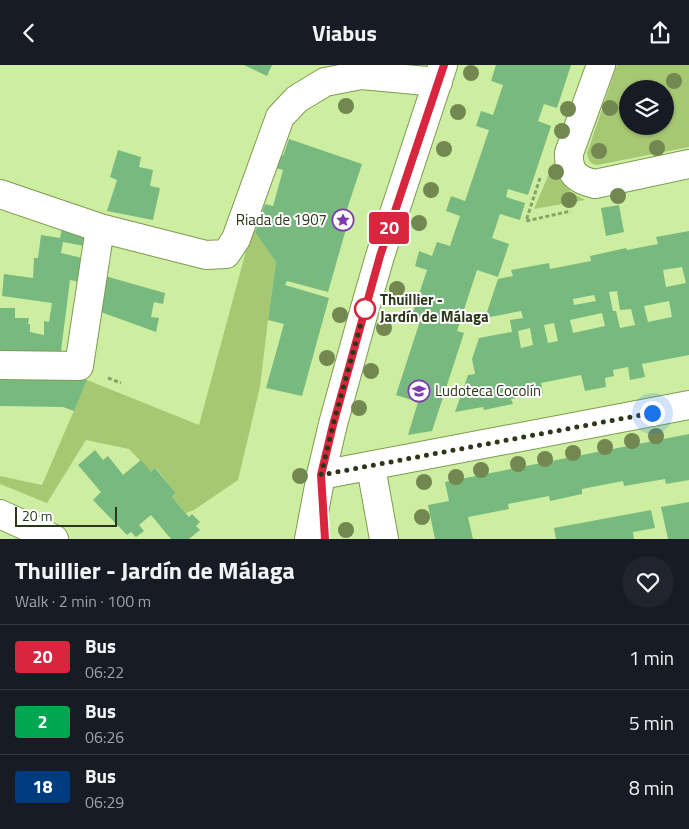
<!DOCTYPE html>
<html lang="en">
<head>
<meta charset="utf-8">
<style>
  :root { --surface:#171b24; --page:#20242c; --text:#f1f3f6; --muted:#9ea1a6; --line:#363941 }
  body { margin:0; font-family:"Titillium Web",sans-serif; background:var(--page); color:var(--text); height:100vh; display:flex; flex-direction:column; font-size:19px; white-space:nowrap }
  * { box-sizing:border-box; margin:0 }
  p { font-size:16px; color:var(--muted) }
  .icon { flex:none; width:28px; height:28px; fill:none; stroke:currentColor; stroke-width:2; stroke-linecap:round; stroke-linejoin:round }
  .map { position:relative; height:474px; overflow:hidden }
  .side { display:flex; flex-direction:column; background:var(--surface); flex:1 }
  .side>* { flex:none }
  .badge { padding:0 10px; border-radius:4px; font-size:18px; line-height:32px }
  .tools { position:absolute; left:619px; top:15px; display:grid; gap:10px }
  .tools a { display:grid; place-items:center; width:55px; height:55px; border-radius:50%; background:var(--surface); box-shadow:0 1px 4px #0004; font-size:25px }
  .scale { position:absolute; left:15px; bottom:12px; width:102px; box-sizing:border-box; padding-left:5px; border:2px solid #2b3718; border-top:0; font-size:14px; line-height:18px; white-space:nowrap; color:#2b3718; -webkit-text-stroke:4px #fff; paint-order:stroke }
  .you { position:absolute; width:25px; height:25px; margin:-12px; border:4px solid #fff; border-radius:50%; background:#1a73e8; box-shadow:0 0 0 8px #1a73e833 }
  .map>.badge { position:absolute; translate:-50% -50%; box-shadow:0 0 0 2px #fff }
  .round { display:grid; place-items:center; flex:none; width:52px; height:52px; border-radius:26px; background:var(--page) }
  .headline { display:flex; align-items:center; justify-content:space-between; height:85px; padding:0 15px }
  h1 { font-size:24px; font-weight:700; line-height:38px }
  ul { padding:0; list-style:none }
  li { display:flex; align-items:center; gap:15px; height:65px; padding:0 15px; border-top:1px solid var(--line) }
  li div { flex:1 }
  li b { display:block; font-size:19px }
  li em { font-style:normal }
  li .badge { min-width:55px; font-weight:700; text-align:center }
  header { display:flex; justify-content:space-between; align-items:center; height:65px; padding:0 15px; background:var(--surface); font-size:22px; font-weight:700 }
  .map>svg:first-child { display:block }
  .green { fill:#a6c873; fill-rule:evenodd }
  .building { fill:#78b97f; fill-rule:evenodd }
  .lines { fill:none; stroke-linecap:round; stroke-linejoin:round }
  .street-casing { stroke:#7e9b50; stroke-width:30 }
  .secondary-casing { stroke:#7e9b50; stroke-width:30 }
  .path { stroke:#89a167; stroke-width:3; stroke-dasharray:4 2.5; stroke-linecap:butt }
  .street { stroke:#fff; stroke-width:28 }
  .secondary { stroke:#fff; stroke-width:28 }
  .tree { fill:#728850 }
  .line-casing { stroke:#fff; stroke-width:11 }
  .line { stroke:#d7263d; stroke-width:8 }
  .walk { stroke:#2b3718; stroke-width:5; stroke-dasharray:0 9 }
  .stop-dot { fill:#fff; stroke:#d7263d; stroke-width:2.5 }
  .labels { text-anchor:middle; stroke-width:4; stroke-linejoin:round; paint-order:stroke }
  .poi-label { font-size:15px; fill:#2b3718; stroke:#fff; text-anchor:end }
  .stop-label { font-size:15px; font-weight:bold; fill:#2b3718; stroke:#fff; text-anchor:start }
</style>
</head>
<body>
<header><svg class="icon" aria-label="back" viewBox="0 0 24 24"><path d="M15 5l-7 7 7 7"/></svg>Viabus<svg class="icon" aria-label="share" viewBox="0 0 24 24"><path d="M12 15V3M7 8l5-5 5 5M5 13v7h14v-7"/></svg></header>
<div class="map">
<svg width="689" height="474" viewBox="0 0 689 474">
  <rect width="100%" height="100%" fill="#cdeea0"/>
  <path class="green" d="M617,0h72v82l-92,18c-7,-1 -9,-5 -10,-12zM628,24h37v37h-37z
    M554,97l5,17 13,14 13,7 -51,9z
    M254,165l22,32 -8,58 -8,67 -22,93 -44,30 -8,3 -14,-16 4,-4 -20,-25 -5,4 -22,-23 -43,-9 -39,63 -47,-19v-8l42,9 45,-105 112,45 47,-174z"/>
  <path class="building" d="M244,0h28l-5,11z
    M496,0h75l-14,43 -13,-4 -6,17 13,5 -23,69 -20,-6 -2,8 19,6 -5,17 -20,-6 -8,24 17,6 -11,33 -21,-7 -20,61 7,2 -32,98 -24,4 10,-33 -22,-7 25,-77 -9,-3 15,-45 -12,-4 4,-15 13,5 5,-14 13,4 10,-30 -14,-5 5,-15 14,5 24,-71 -13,-4 5,-15 12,4 10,-30 -12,-4z
    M289,74l73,25 -21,63 5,2 -18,63 -41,-11 -2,4 44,13 -27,98 -36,-8 18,-64 -16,-4 8,-58 -21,-30 10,-28 8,2 10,-36 -7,-2 5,-13 2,1z
    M118,85l23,7 -2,10 14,3 -3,16 10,2 -7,32 -46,-9 10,-31 -7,-3z
    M619,140l5,27 -18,4 -5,-28z
    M62,163l24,5 -2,13 -21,-4 -2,11 21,5 -2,24 -10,-2 -10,79 -60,-5v-46h15v10h14l-1,6h2v8l14,3v-14l5,1 3,-19 -50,-7 2,-22 29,4 1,-20h4l3,-23 19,3z
    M689,166v124l-47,9 3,13 -15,3 -2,-13 -15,3 1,6 -9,2 1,9 -21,4 -4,-16 -40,8 2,10 -32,6 2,5 -29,6 -1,-3 -28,5 13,-37 7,-1 -3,-15 7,-21 33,-6 -2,-12 13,-2 -2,-7 -36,7 13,-39 15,-3 -2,-6 38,-7 1,6 41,-8 -1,-5 36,-8 1,2 31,-6 -2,-7zM682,202l4,16 -20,4 -3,-17zM617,226l3,19 11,-1 4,16 -15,3 -4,-17h-3l-4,-19zM594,230l2,6 -22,4 -1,-6zM669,236l3,16 -24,5 -4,-16zM602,248l3,13 -32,7 -3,-13zM554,258l4,18 -10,2 -4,-18zM530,263l3,17 -12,3 -3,-17z
    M105,211l60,17 -2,11 -9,-2 -3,15 8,1 -3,14 -58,-21z
    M0,310l76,1 11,4 -13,31 -11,-4 -63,-1z
    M689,369v46l-23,4 -1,-5 -41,7 -1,-5 -41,8v5l-32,7 -1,-5 -41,8 1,5 -41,8 5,22h-38l-7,-34 21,-4 -4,-19z
    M95,385l8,10 5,-4 15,19 18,-15 10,12 4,-4 21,25 -4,4 17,20 3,-3 8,8 -4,4 4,4 -11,9h-18l-20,-24 -12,10 5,6 -8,6 -5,-5 -4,3 -34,-35 8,-8 -23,-27z
    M689,437v37h-21l-7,-32z
    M651,445l4,18 -22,4 1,7h-78l-2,-11z"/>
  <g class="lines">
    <g class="street-casing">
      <path id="street" d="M601,0l-32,88c-1,20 8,27 26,31l94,-20
        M0,129l100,34 106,27 20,-1 10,-15 44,-122 17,-18 28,-17 36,-7 77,7
        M0,300l79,1 21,-138
        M371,402l13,72
        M321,410l368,-70
        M0,449l54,25"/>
    </g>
    <g class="secondary-casing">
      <path id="secondary" d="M309,474l12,-64 12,-51 32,-116 15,-52 63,-191"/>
    </g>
    <path class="path" d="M540,113l-14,43 45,-10
      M108,313l13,5"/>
    <use href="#street" class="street"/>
    <use href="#secondary" class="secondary"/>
  </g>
  <g class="tree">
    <circle cx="471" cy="8" r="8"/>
    <circle cx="674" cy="16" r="8"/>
    <circle cx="346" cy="41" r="8"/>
    <circle cx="610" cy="43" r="8"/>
    <circle cx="568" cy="44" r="8"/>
    <circle cx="458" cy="47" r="8"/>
    <circle cx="562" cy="66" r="8"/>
    <circle cx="657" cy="83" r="8"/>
    <circle cx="444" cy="84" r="8"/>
    <circle cx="599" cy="86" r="8"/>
    <circle cx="556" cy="107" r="8"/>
    <circle cx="431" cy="125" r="8"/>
    <circle cx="618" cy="131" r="8"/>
    <circle cx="569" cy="135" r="8"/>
    <circle cx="419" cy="158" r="8"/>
    <circle cx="397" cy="224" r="8"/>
    <circle cx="340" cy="250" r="8"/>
    <circle cx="384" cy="263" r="8"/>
    <circle cx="327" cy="293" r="8"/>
    <circle cx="371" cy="306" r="8"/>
    <circle cx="359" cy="343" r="8"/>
    <circle cx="656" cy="371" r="8"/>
    <circle cx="632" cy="376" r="8"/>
    <circle cx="605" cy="382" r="8"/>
    <circle cx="573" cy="388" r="8"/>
    <circle cx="545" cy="394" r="8"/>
    <circle cx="518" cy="399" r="8"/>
    <circle cx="481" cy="405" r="8"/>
    <circle cx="300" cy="411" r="8"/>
    <circle cx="456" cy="412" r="8"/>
    <circle cx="424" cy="417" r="8"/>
    <circle cx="422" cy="452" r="8"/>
    <circle cx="346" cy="465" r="8"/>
  </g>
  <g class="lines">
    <g class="line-casing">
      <path id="line" d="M325,474l-4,-64 12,-50 47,-169 64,-191"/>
    </g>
    <use href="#line" class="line"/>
    <path class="walk" d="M365,244l-32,116 -12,50 331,-62"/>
  </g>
  <defs>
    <g id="sight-ring" transform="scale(1.125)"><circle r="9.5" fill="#fff" stroke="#7d3cb0" stroke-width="1.5"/><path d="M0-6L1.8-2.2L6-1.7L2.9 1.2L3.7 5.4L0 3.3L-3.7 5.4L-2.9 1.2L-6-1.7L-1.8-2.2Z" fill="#7d3cb0"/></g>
    <g id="school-ring" transform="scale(1.125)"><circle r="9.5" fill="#fff" stroke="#7d3cb0" stroke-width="1.5"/><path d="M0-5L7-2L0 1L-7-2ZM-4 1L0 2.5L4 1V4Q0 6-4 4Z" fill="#7d3cb0"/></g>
  </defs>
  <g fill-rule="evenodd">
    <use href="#sight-ring" x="343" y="155"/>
    <use href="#school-ring" x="419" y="326"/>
  </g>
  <circle class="stop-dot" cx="365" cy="244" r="10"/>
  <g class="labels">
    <g class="poi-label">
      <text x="327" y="160">Riada de 1907</text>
      <text x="435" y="331" text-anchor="start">Ludoteca Cocolín</text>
    </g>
    <g class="stop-label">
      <text x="380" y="240">Thuillier -<tspan x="380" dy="17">Jardín de Málaga</tspan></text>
    </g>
  </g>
</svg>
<div class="tools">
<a><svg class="icon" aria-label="layers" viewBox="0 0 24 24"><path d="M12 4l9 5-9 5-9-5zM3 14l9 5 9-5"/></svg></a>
</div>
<div class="scale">20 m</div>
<div class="you" style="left:652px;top:348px"></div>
<b class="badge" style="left:389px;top:163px;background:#d7263d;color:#fff">20</b>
</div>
<section class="side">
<div class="headline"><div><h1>Thuillier - Jardín de Málaga</h1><p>Walk · 2 min · 100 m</p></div><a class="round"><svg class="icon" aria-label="heart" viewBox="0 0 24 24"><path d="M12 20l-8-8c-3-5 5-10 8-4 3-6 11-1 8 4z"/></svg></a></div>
<ul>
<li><span class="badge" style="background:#d7263d;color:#fff">20</span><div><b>Bus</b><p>06:22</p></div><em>1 min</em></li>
<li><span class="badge" style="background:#00a651;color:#fff">2</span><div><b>Bus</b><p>06:26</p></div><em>5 min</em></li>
<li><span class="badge" style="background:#003b80;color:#fff">18</span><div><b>Bus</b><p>06:29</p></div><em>8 min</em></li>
</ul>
</section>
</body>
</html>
